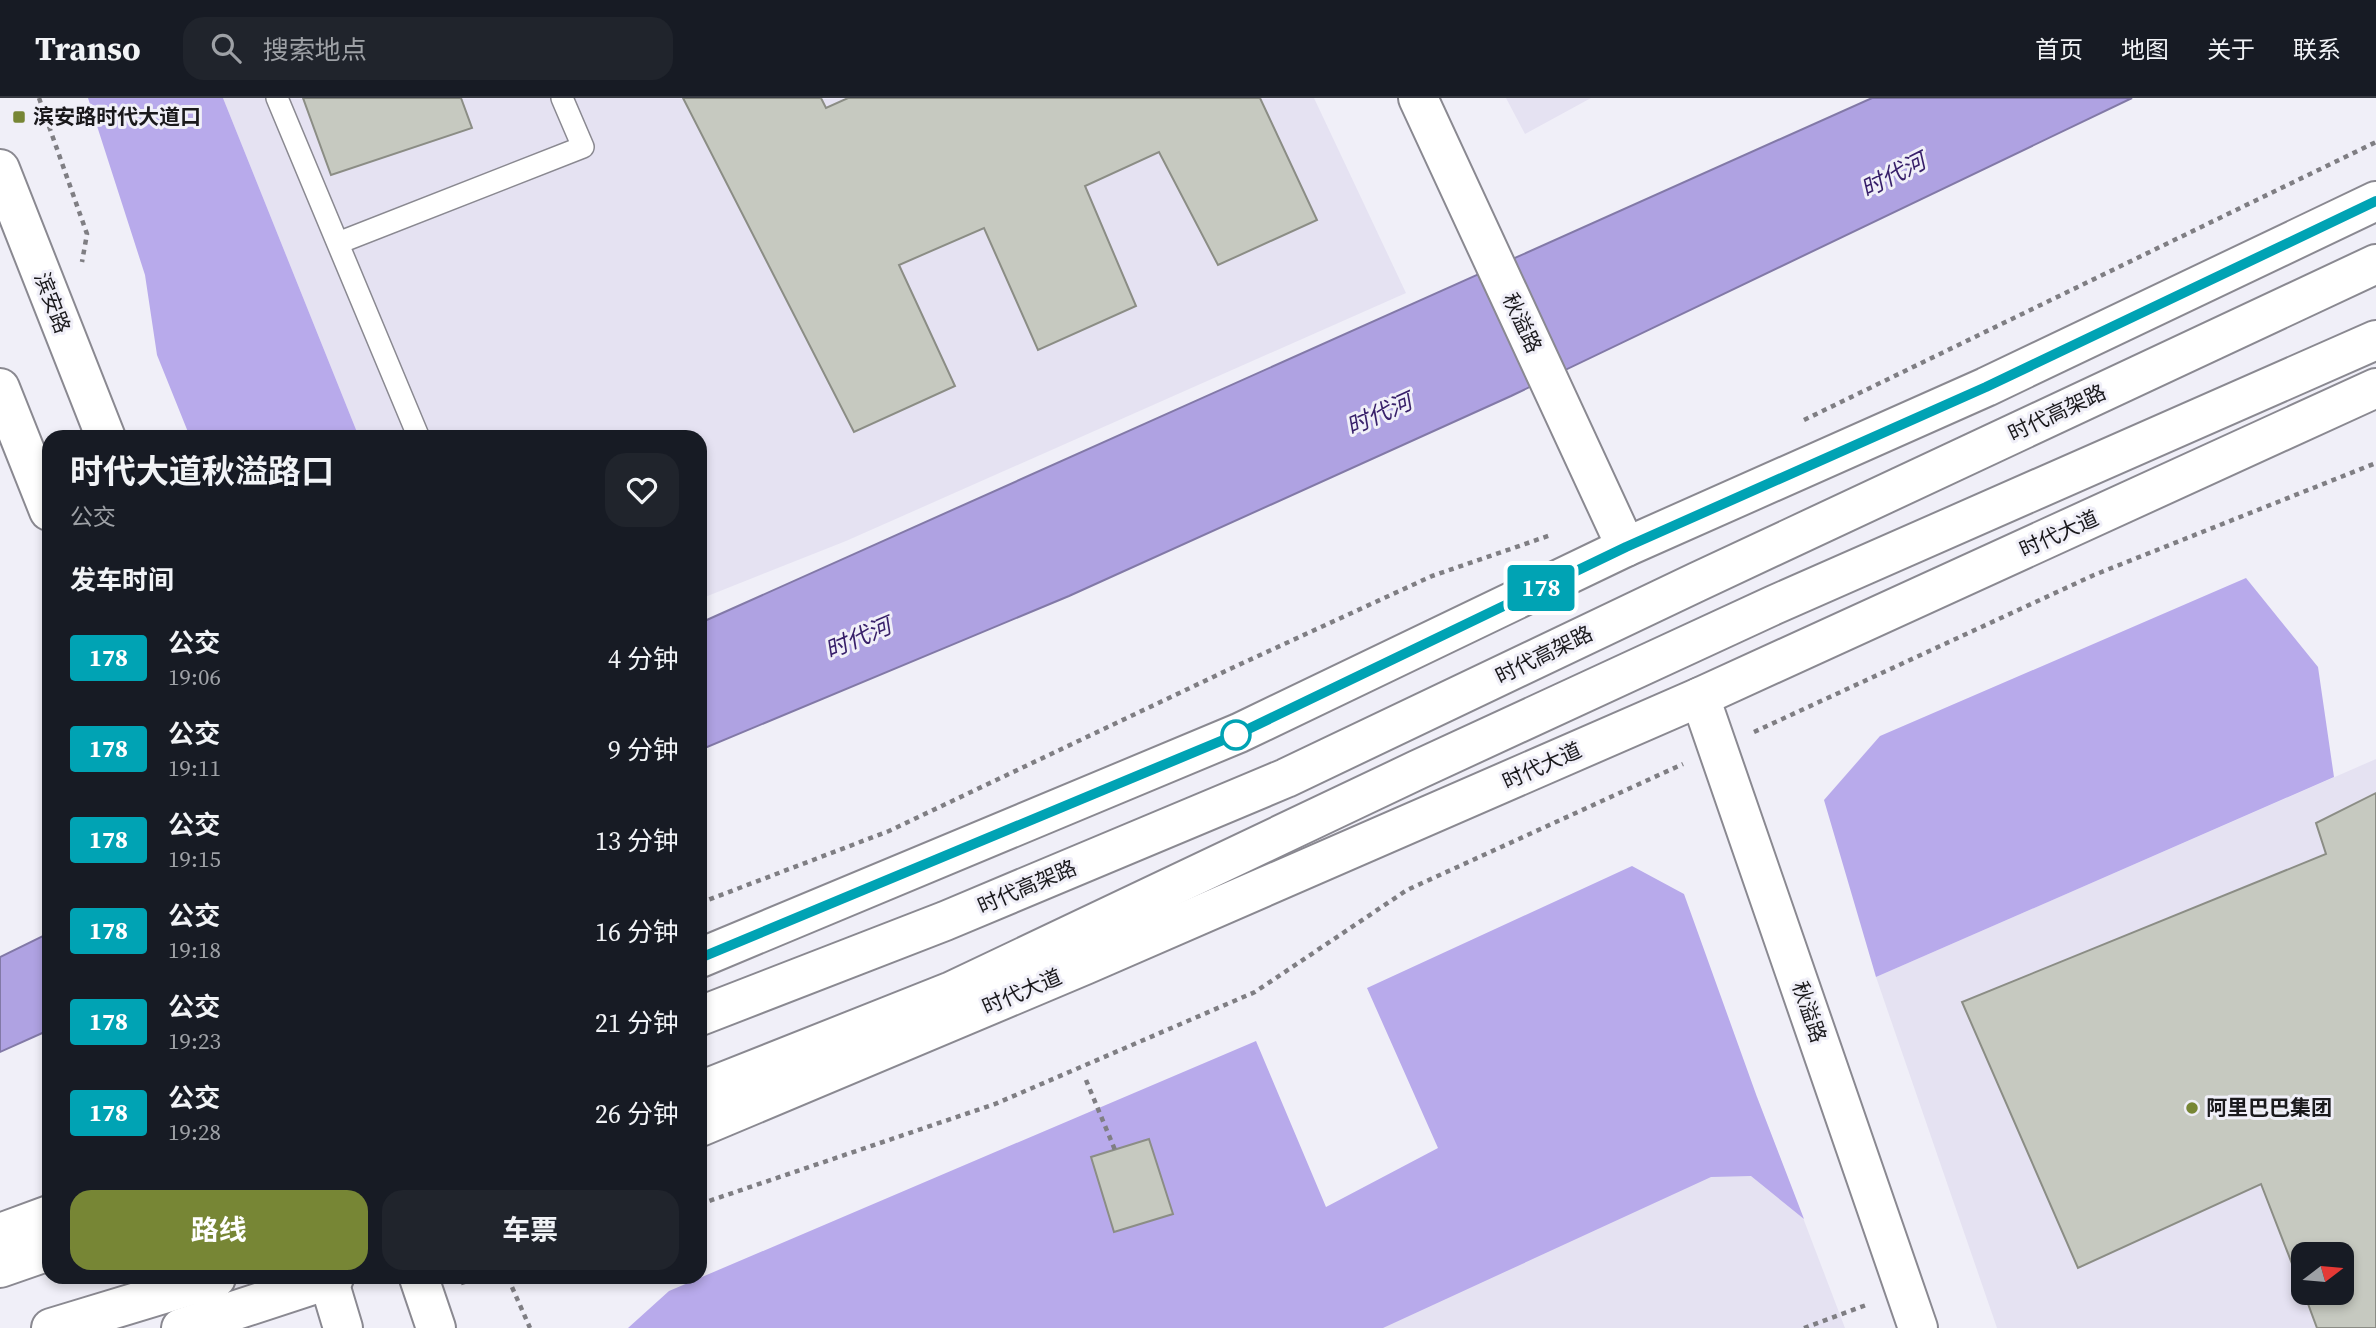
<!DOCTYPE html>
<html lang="zh">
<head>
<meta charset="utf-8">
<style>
  :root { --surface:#171b24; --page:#20242c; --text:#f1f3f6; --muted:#9ea1a6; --line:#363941; --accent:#778635 }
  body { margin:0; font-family:"Source Serif 4","Noto Sans SC",serif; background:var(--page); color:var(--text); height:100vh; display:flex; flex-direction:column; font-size:26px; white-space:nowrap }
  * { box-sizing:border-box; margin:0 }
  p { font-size:23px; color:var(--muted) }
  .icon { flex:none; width:38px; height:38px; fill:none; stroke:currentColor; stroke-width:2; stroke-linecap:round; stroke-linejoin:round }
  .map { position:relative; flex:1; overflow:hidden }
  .details { position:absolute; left:42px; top:332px; width:665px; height:854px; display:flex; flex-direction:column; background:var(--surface); border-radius:21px; box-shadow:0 4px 10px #0003 }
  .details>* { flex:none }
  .badge { padding:0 14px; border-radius:5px; font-size:24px; line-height:46px }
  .needle { width:46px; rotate:74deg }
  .controls { position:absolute; left:2291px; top:1144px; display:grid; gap:14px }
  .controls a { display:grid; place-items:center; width:63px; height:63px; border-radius:14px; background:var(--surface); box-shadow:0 4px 10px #0003; font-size:35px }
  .map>.badge { position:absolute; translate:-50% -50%; box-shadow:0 0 0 4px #fff }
  h2 { padding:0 28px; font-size:26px; line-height:63px }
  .round { display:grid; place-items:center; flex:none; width:74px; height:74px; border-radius:21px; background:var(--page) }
  .summary { display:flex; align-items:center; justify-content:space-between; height:119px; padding:0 28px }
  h1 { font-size:33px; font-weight:700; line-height:52px }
  .action { display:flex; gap:14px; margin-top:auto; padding:14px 28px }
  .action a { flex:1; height:80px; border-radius:21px; background:var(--accent); color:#fff; font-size:28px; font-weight:700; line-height:80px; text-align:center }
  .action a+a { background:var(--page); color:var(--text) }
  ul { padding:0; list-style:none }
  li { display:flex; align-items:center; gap:21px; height:91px; padding:0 28px }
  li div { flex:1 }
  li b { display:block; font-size:26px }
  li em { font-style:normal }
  li .badge { min-width:77px; font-weight:700; text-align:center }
  header { display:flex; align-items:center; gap:42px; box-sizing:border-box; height:98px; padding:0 35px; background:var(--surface); border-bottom:2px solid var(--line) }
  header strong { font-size:33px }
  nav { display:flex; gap:38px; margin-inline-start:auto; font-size:24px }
  .search { width:490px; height:63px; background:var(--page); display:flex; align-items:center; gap:18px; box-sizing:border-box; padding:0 24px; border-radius:21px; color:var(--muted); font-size:26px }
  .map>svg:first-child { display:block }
  .built { fill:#e5e2f2; fill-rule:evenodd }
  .forest { fill:#b8aaeb }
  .water { fill:#afa2e2; stroke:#8279a7; stroke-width:2 }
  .building { fill:#c6c9c0; stroke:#8b8d85; stroke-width:2 }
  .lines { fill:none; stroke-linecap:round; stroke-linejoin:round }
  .lane-casing { stroke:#8a8991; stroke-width:24 }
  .secondary-casing { stroke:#8a8991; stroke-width:42 }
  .primary-casing { stroke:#8a8991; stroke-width:42 }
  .highway-casing { stroke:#8a8991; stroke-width:42 }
  .path { stroke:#7f7e83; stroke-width:4.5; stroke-dasharray:5 5; stroke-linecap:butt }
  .lane { stroke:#fff; stroke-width:21 }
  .secondary { stroke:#fff; stroke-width:38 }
  .primary { stroke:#fff; stroke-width:38 }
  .highway { stroke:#fff; stroke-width:38 }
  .line-casing { stroke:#fff; stroke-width:16 }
  .line { stroke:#00a3b4; stroke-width:10 }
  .poi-dot { fill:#778635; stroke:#f0eff8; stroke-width:2.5 }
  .stop-dot { fill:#fff; stroke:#00a3b4; stroke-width:3.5 }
  .labels { text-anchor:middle; stroke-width:6; stroke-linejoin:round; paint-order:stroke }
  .poi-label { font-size:21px; font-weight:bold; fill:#1a191c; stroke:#f0eff8; text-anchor:start }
  .street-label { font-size:21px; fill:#1a191c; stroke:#f0eff8 }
  .water-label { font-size:23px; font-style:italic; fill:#38206a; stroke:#f0eff8 }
</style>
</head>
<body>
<header>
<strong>Transo</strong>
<div class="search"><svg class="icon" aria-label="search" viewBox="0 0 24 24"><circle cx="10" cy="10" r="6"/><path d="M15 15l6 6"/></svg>搜索地点</div>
<nav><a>首页</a><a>地图</a><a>关于</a><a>联系</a></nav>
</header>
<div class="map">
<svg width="2376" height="1230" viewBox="0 0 2376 1230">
  <rect width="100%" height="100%" fill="#f0eff8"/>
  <path class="built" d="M223,0h1091l92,195 -560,248 -146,58v-161l-341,-1z
    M1506,0h85l-66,36z
    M2376,661v569h-379l-121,-351zM2303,1157h39v38h-39z
    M1757,999l88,231h-668z"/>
  <path class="forest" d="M88,0h135l136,339h-169l-33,-82 -12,-80z
    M2246,480l72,89 16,110 -458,200 -52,-177 56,-64z
    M1632,768l52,28 73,203 47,122 -53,-43 -40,1 -328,151h-755l41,-37 587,-250 70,166 112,-59 -71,-160z"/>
  <path class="water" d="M1872,0h260l-621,298 -442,200 -369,154v-127z
    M49,835v97l-49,22v-95z"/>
  <path class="building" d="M303,0h158l11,30 -141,47z
    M683,0h138l5,10 22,-10h412l57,122 -99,45 -59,-113 -74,34 51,120 -98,44 -54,-122 -85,37 56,121 -101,46z
    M2376,695v535h-59l-13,-35h38v-38h-39v37l-42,-108 -183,84 -116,-266 364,-148 -10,-31z
    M1149,1041l24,75 -59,18 -23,-75z"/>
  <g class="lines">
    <g class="lane-casing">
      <path id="lane" d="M277,0l142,340
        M338,145l245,-96 -21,-49"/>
    </g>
    <g class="secondary-casing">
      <path id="secondary" d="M1418,0l208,449
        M0,71l106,269
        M0,290l49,123
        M1700,599l218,631
        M328,1180l15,50
        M419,1180l17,50"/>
    </g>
    <g class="primary-casing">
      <path id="primary" d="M700,860l539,-225 387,-186 360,-160 390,-186
        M700,1029l385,-162 615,-268 676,-309
        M0,1135l49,-18
        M181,1230l153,-50"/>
    </g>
    <g class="highway-casing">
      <path id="highway" d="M700,918l245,-95 341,-143 411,-196 679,-318
        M700,993l252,-100 465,-221 357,-165 602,-265
        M0,1170l49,-17
        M51,1230l165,-50"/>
    </g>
    <path class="path" d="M39,0l48,136 -5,28
      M1804,322l572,-278
      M1754,634l340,-157 282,-112
      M700,805l189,-72 343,-163 200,-92 119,-41
      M1086,982l29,70
      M700,1106l295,-100 260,-112 152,-102 276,-126
      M508,1180l22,50
      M461,1185l17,-5
      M1804,1230l65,-24"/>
    <use href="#lane" class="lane"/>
    <use href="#secondary" class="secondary"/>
    <use href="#primary" class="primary"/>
    <use href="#highway" class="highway"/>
  </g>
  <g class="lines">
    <g class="line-casing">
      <path id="line" d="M700,860l540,-225 386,-186 360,-160 390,-186"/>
    </g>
    <use href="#line" class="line"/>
  </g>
  <g class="poi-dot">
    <rect x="12" y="12" width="14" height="14" rx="3.5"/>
    <circle cx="2192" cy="1010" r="7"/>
  </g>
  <circle class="stop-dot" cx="1236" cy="637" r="14"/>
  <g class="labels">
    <g class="poi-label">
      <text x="33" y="26">滨安路时代大道口</text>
      <text x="2206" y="1017">阿里巴巴集团</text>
    </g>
    <g class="street-label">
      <text transform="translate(52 205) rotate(69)" y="7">滨安路</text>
      <text transform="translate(1522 225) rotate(65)" y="7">秋溢路</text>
      <text transform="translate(2057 315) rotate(-25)" y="7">时代高架路</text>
      <text transform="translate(2059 436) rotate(-24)" y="7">时代大道</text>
      <text transform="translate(1544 557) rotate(-26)" y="7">时代高架路</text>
      <text transform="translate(1542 668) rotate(-24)" y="7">时代大道</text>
      <text transform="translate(1027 789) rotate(-23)" y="7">时代高架路</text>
      <text transform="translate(1022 894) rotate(-23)" y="7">时代大道</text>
      <text transform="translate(1809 914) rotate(71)" y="7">秋溢路</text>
    </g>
    <g class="water-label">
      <text transform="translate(1893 77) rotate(-27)" y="8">时代河</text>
      <text transform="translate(1379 316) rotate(-24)" y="8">时代河</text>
      <text transform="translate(858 540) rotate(-23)" y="8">时代河</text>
    </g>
  </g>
</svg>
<div class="controls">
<a><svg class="needle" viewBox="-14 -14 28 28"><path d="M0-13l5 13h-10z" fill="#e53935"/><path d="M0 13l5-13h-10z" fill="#9ea1a6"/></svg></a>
</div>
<b class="badge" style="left:1541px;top:490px;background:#00a3b4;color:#fff">178</b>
<section class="details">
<div class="summary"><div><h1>时代大道秋溢路口</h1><p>公交</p></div><a class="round"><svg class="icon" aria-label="heart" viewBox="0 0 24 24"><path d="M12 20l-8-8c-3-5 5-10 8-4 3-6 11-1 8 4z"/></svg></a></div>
<h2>发车时间</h2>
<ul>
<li><span class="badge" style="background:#00a3b4;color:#fff">178</span><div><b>公交</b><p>19:06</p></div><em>4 分钟</em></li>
<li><span class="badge" style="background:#00a3b4;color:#fff">178</span><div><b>公交</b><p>19:11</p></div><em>9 分钟</em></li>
<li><span class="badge" style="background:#00a3b4;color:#fff">178</span><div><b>公交</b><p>19:15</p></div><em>13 分钟</em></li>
<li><span class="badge" style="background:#00a3b4;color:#fff">178</span><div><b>公交</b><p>19:18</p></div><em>16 分钟</em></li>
<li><span class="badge" style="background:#00a3b4;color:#fff">178</span><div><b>公交</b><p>19:23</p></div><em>21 分钟</em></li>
<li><span class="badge" style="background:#00a3b4;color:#fff">178</span><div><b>公交</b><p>19:28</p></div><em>26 分钟</em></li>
</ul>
<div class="action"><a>路线</a><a>车票</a></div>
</section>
</div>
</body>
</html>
